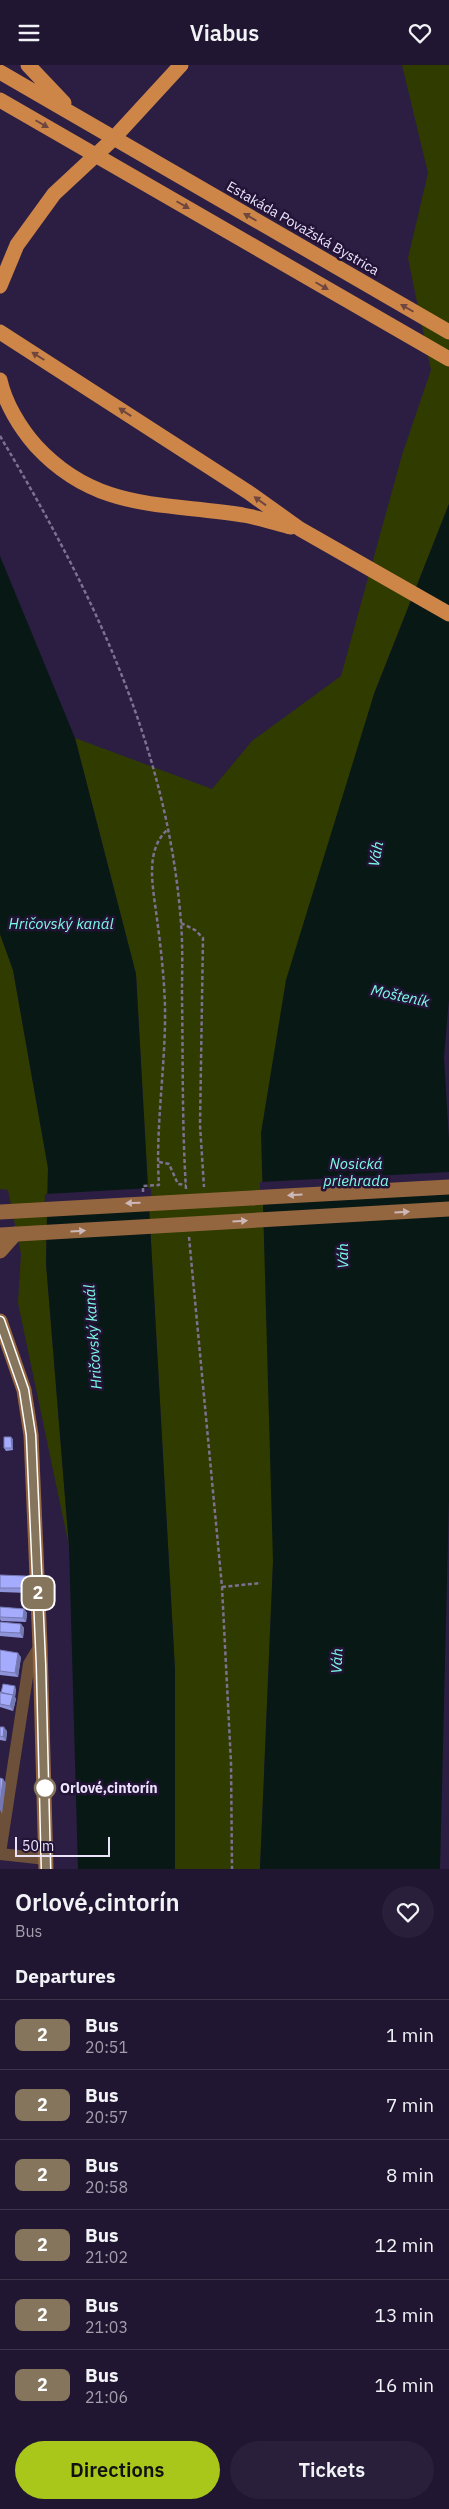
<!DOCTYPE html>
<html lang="en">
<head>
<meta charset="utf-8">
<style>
  :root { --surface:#211632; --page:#291f3a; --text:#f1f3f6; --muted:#a29fac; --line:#3e354d; --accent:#a9c71a }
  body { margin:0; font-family:"IBM Plex Sans",sans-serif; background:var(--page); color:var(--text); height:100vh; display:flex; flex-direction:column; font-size:19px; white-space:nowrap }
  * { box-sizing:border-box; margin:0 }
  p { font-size:16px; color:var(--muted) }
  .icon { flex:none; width:28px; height:28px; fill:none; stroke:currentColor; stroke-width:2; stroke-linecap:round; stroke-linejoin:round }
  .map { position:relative; height:1804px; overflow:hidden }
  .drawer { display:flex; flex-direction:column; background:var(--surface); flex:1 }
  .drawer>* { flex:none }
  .badge { padding:0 10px; border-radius:8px; font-size:18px; line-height:32px }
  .scale { position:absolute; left:15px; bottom:12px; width:95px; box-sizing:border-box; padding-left:5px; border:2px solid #eae3fa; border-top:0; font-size:14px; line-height:18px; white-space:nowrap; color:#eae3fa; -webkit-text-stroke:4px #231437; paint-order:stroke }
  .map>.badge { position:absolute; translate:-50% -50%; box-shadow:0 0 0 2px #fff }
  h2 { padding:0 15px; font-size:19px; line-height:45px }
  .round { display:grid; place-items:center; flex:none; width:52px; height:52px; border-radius:26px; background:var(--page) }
  .summary { display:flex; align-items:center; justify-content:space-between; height:85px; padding:0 15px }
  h1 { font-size:24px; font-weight:600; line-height:38px }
  .action { display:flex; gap:10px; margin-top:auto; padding:10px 15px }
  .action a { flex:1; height:58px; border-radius:30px; background:var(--accent); color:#111; font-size:20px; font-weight:600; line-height:58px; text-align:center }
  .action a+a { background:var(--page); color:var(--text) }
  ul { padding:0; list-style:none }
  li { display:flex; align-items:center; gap:15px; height:70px; padding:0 15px; border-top:1px solid var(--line) }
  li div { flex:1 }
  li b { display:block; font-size:19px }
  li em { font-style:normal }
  li .badge { min-width:55px; font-weight:700; text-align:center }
  header { display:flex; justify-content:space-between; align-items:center; height:65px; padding:0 15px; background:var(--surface); font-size:22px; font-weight:600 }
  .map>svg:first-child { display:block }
  .green { fill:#303b00 }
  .water { fill:#081815 }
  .pier { fill:#2c1e42 }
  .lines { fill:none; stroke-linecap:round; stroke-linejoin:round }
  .path { stroke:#7c7190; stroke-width:2.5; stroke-dasharray:4 2.5; stroke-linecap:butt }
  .street { stroke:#6d5039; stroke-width:12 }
  .secondary { stroke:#946640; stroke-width:15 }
  .highway { stroke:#cd8648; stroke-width:15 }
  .wall { fill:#8e93da }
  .shaded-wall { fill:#7478b1 }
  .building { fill:#a5abfd; stroke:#7478b1 }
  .oneway { fill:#6f473f }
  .oneway2 { fill:#ccb7b9 }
  .line-casing { stroke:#fff; stroke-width:11 }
  .line { stroke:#86755d; stroke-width:8 }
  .stop-dot { fill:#fff; stroke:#86755d; stroke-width:2.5 }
  .labels { text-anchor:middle; stroke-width:5; stroke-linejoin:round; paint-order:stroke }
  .street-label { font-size:14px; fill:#eae3fa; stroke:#231437 }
  .stop-label { font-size:14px; font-weight:bold; fill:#eae3fa; stroke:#231437; text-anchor:start }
  .water-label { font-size:15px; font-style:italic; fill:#7dfae4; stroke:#231437 }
</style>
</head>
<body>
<header><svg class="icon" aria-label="menu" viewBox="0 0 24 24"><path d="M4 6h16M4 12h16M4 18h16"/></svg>Viabus<svg class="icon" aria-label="heart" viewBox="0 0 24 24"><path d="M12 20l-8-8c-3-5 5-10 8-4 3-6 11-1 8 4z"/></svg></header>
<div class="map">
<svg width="449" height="1804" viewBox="0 0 449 1804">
  <rect width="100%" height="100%" fill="#2c1e42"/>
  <path class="green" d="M402,0h47v439l-75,190 -101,868 -13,307h-85v-199l-39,-696 -61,-236 137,51 40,-48 89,-65 61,-221 29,-85 -23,-112 20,-85z
    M0,869l13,36 35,198 -2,95 23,283 -51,-243 3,-49 -13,-64 -8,-1z"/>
  <path class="water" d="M449,439v495l-5,58 5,83v358l-9,371h-180l13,-307 -12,-429 25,-153 88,-286z
    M0,491l75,182 61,236 39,696v199h-97l-9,-323 -23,-283 2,-95 -35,-198 -13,-36z"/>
  <path class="pier" d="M449,1107v22l-189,10v-22z
    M151,1123l1,22 -108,6 1,-22z"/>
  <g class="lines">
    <path class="path" d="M0,371c90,151 168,309 181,487 2,24 1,48 1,72 1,65 0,130 4,194
      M181,858l14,7 8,8 -3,187 4,62
      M159,1097l10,2 9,20 8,1
      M143,1127v-6l16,-1c-4,-58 7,-119 6,-178 -1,-37 -6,-74 -11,-110 -3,-24 -5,-50 13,-67
      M189,1172l33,350 9,176 1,106
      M222,1522l39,-4"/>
    <path class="street" d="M0,1788l29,-189 11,-18
      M0,1789l46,5"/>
    <path class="secondary" d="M0,1147l449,-25
      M0,1170l449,-26
      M0,1186l15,-17
      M0,1256l24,69 7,45 9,211 6,223"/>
    <path class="highway" d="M28,0l36,38
      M0,7l449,260
      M0,35l449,259
      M0,221l17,-41 37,-51 58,-54 69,-75
      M0,267l248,160 52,37 149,85
      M0,315c5,23 20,48 36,66 61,66 127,56 207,69 16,3 33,8 48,12"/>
  </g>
  <path class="wall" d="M13,1374v11l-7,1 -2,-3z
    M0,1510l28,5v13l-28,-1z
    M0,1542l24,2 3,4 -1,9 -25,-1 -1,-2z
    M0,1557l21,2 3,4 -1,10 -23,-2z
    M0,1585l21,7 -3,20 -18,-2z
    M16,1624l-1,8 1,2 -3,12 -13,-4v-15z
    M0,1662l7,4 -1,10 -6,-1z"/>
  <path class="shaded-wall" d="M11,1372l2,2v11l-1,-2z
    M26,1511l2,4v13l-3,-5z
    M24,1544l3,4 -1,9 -3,-4z
    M21,1559l3,4 -1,10 -3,-5z
    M18,1588l3,4 -3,20 -3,-4z
    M15,1621l1,3 -1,8 1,2 -3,12 -3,-5z
    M4,1662l3,4 -1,10 -3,-4z
    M3,1714l3,4 -4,31 -2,-4v-5z"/>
  <path class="building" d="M4,1372h7l1,11h-8z
    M0,1510l26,1 -1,12h-25z
    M0,1542l24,2 -1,9 -23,-1z
    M0,1557l21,2 -1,9 -20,-1z
    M0,1585l18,3 -3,20 -15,-2z
    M3,1619l12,2 -2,9 -12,-2z
    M0,1627l13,3 -3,11 -10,-2z
    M0,1662h4l-1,10 -3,-1z
    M0,1713l3,1 -3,26z"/>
  <defs><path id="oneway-solid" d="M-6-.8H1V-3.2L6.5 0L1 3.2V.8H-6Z" transform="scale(1.25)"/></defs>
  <g class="oneway">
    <use href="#oneway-solid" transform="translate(42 59) rotate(30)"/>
    <use href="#oneway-solid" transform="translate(183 140) rotate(30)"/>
    <use href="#oneway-solid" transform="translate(250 152) rotate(-150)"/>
    <use href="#oneway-solid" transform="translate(322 221) rotate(30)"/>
    <use href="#oneway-solid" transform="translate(407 243) rotate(-150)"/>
    <use href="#oneway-solid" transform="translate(38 291) rotate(-148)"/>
    <use href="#oneway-solid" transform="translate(125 347) rotate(-147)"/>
    <use href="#oneway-solid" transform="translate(260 436) rotate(-144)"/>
  </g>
  <g class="oneway2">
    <use href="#oneway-solid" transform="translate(295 1130) rotate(177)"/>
    <use href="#oneway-solid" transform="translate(133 1138) rotate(178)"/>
    <use href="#oneway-solid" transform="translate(402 1147) rotate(-3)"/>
    <use href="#oneway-solid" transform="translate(240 1156) rotate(-3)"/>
    <use href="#oneway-solid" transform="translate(78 1166) rotate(-3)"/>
  </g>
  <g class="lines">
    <g class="line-casing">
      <path id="line" d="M0,1256l24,69 7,45 10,230 5,204"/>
    </g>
    <use href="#line" class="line"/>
  </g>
  <circle class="stop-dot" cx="45" cy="1723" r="10"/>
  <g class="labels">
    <g class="street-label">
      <text transform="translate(303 163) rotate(30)" y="5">Estakáda Považská Bystrica</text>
    </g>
    <g class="stop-label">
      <text x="60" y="1728">Orlové,cintorín</text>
    </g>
    <g class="water-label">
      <text transform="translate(376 789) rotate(-79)" y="5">Váh</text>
      <text x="61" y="864">Hričovský kanál</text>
      <text transform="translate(400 931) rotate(12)" y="5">Mošteník</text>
      <text x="356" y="1104">Nosická<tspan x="356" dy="17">priehrada</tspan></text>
      <text transform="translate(343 1191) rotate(-91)" y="5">Váh</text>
      <text transform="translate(93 1272) rotate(-94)" y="5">Hričovský kanál</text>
      <text transform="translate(337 1596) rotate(-88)" y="5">Váh</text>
    </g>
  </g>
</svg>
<div class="scale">50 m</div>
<b class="badge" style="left:38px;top:1528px;background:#86755d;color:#fff">2</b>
</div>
<section class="drawer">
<div class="summary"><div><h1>Orlové,cintorín</h1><p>Bus</p></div><a class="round"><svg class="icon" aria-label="heart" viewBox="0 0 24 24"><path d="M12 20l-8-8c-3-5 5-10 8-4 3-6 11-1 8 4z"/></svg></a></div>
<h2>Departures</h2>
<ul>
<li><span class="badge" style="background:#86755d;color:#fff">2</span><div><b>Bus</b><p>20:51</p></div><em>1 min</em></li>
<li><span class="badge" style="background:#86755d;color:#fff">2</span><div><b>Bus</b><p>20:57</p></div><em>7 min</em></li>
<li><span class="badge" style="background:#86755d;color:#fff">2</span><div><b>Bus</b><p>20:58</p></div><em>8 min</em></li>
<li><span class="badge" style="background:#86755d;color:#fff">2</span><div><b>Bus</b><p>21:02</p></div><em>12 min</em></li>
<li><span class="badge" style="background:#86755d;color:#fff">2</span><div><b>Bus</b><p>21:03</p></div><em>13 min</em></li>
<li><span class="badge" style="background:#86755d;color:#fff">2</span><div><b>Bus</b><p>21:06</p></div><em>16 min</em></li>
</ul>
<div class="action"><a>Directions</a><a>Tickets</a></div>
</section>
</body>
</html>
